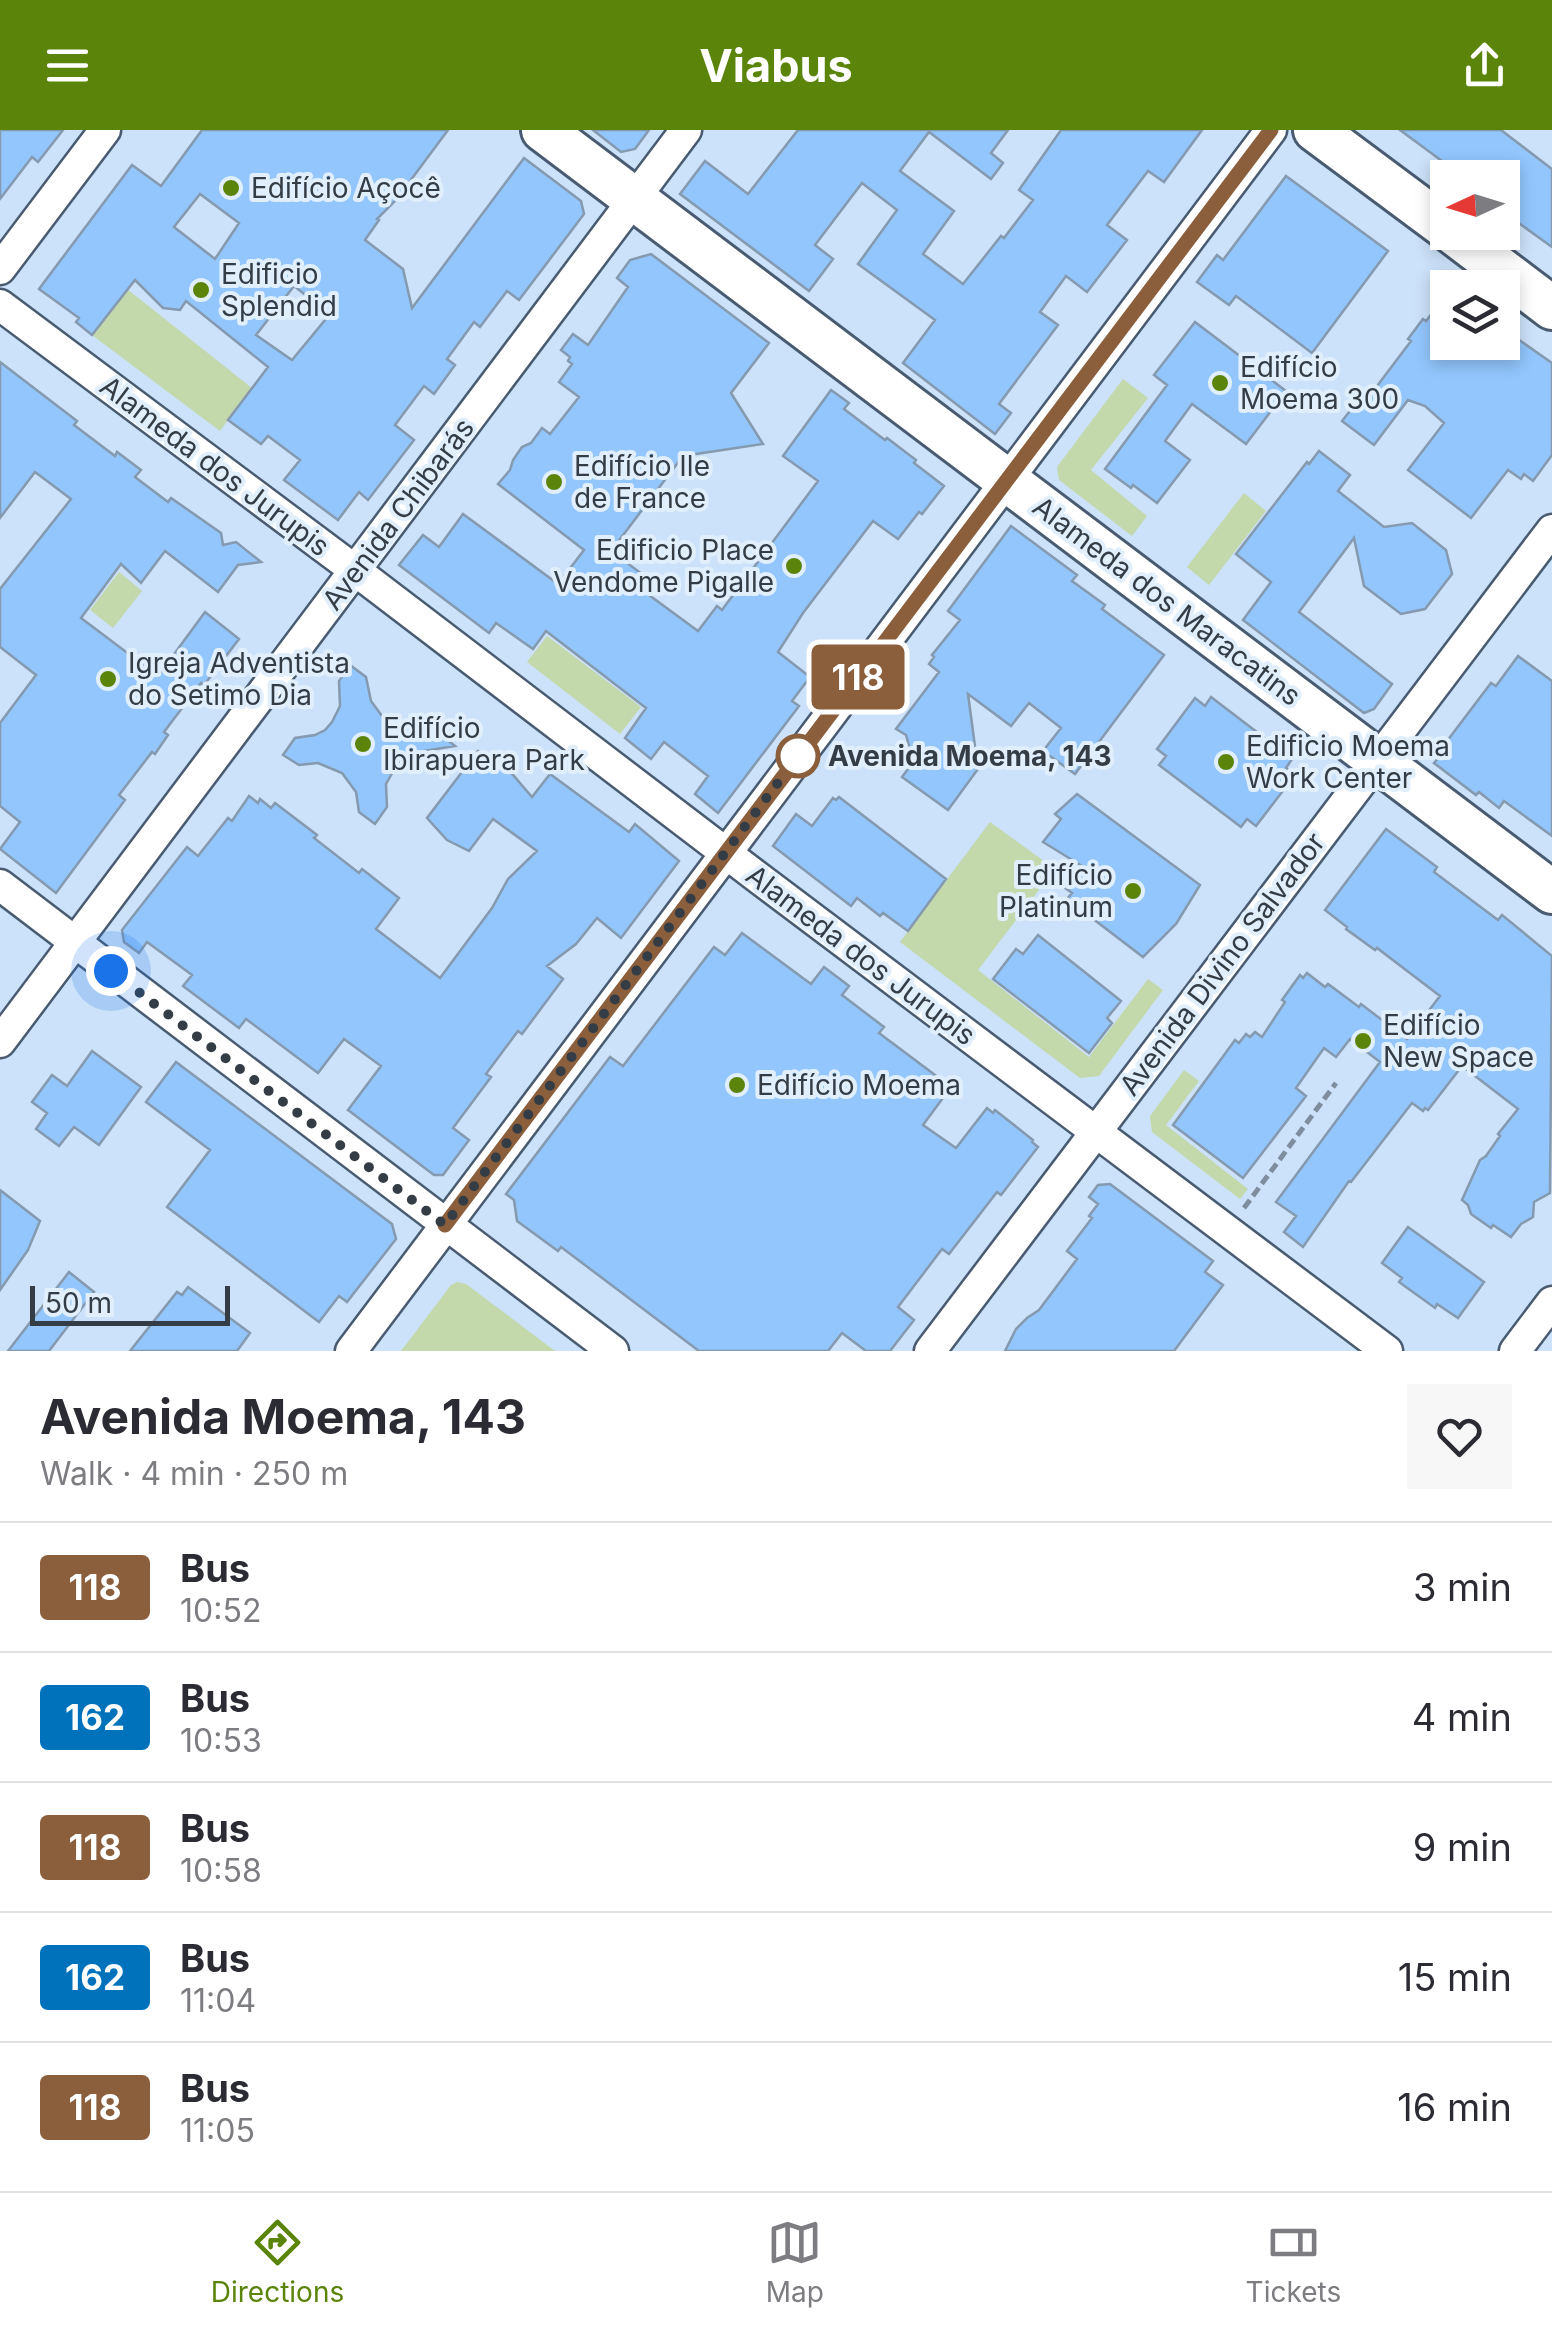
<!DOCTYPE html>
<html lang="en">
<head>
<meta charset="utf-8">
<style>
  :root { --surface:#fff; --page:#f7f7f7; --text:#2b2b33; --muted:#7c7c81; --line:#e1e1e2; --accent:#5b840a }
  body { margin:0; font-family:Inter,sans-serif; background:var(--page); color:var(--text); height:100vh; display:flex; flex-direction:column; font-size:38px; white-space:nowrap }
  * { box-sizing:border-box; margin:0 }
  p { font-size:32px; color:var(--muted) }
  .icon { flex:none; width:55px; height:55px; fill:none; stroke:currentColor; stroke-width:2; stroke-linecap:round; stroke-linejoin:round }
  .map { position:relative; height:1221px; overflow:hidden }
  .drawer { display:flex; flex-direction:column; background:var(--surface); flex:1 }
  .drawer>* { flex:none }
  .badge { padding:0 20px; border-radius:8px; font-size:35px; line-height:65px }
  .needle { width:65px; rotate:266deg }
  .controls { position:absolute; left:1430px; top:30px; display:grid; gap:20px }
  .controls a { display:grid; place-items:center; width:90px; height:90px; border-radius:0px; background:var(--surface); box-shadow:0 5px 15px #0003; font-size:50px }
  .scale { position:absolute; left:30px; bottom:25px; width:200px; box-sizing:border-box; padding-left:10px; border:5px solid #343d46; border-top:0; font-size:28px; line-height:35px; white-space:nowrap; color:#343d46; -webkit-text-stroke:8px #e1effd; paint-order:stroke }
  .you { position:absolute; width:50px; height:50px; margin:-25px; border:8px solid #fff; border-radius:50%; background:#1a73e8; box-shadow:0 0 0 15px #1a73e833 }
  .map>.badge { position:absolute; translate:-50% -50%; box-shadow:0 0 0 5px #fff }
  .round { display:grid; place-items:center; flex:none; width:105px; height:105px; border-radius:0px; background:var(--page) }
  .summary { display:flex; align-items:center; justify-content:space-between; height:170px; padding:0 40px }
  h1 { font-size:48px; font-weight:700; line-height:75px }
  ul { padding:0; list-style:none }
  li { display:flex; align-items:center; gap:30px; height:130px; padding:0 40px; border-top:2px solid var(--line) }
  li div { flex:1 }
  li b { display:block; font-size:38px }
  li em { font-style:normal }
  li .badge { min-width:110px; font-weight:700; text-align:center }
  header { display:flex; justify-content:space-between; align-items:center; height:130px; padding:0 40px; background:var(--accent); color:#fff; font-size:45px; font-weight:700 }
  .menu { display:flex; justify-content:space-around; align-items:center; height:140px; border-top:2px solid var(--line); background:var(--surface); font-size:28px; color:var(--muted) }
  .menu a { display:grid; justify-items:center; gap:5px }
  .menu .current { color:var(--accent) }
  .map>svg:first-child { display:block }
  .green { fill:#c3d8ab }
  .building { fill:#92c6fd; stroke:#8599af; stroke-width:2.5; fill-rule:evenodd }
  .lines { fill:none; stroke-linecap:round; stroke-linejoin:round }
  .street-casing { stroke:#495b70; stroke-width:35 }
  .secondary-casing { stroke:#495b70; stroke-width:48 }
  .path { stroke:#7f8e9f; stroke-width:5; stroke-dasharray:10 5; stroke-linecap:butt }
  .street { stroke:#fff; stroke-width:30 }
  .secondary { stroke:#fff; stroke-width:42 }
  .line-casing { stroke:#fff; stroke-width:22 }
  .line { stroke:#8b5e3c; stroke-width:15 }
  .walk { stroke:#343d46; stroke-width:10; stroke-dasharray:0 18 }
  .poi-dot { fill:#5b840a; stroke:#e1effd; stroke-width:4 }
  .stop-dot { fill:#fff; stroke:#8b5e3c; stroke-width:5 }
  .labels { text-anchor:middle; stroke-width:8; stroke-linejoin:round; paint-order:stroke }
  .poi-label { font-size:28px; fill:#343d46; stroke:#e1effd; text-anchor:start }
  .street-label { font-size:28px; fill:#343d46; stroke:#e1effd }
  .stop-label { font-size:28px; font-weight:bold; fill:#343d46; stroke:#e1effd; text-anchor:start }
</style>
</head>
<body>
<header><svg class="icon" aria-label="menu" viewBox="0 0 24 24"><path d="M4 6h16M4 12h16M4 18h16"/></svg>Viabus<svg class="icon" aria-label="share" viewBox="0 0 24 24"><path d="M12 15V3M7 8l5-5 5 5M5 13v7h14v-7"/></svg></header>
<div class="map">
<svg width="1552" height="1221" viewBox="0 0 1552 1221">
  <rect width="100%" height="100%" fill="#cce2fa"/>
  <path class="green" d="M127,159l125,99 -32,43 -128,-96z
    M1123,249l25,19 -57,72 56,46 -15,20 -73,-56 -2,-13z
    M1244,363l22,18 -57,74 -22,-18z
    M119,442l23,19 -29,37 -23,-18z
    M547,506l94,71 -21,27 -93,-72z
    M990,692l65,47 -77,101 111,87 59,-78 15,11 -64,86 -19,2 -180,-136z
    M1184,940l15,11 -33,44 82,64 -8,10 -88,-67 -2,-16z
    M457,1152l9,2 89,67h-154l50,-66z"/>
  <path class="building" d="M0,0h63l-25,32 -6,-5 -32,42z
    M202,0h246l-52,70 -19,19 2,1 -14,20 38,29 9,39 112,-150 57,43 3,13 -65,86 -12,-9 -27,36 -6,-5 -27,37 8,6 -21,29 -10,-8 -29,39 19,15 -46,60 -9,-8 -21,28 -54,-40 16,-20 -32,-24 -7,8 -33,-24 40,-53 -82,-66 -6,9 -17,-2 -28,-28 -43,55 -16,-13 3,-4 -40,-29 93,-124 29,21zM200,64l39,29 -24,36 -41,-32zM294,156l36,28 -38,46 -36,-25z
    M593,0h56l-14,19 -14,3z
    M798,0h210l-17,23 12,10 -12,16 -62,-47 -29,39 54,40 -31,43 40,30 38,-48 3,2 29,-38 -14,-10 42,-60h141l-38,52 -16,-11 -41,54 20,15 -40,52 -21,-16 -26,36 18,13 -59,79 12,9 -16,21 -92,-71 32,-43 -77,-56 39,-54 -35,-27 -47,62 18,14 -24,32 -129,-97 25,-33 43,33z
    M1400,0h101l51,39v78l-50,-36v-33h-66l10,-14z
    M1286,46l102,75 -76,102 -76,-57 -7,9 -32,-23 20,-27 6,5z
    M651,124l118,89 -38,50 32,51 -80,12 -72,95 39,29 -2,3 7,5 -6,7 49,36 19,-25 5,4 96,-129 -35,-25 48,-66 18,13 -5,6 41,31 2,-2 29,22 -2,3 30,23 -22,28 -3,-2 -21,27 -25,-18 -70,92 -25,39 32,25 -18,24 7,5 -81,107 -23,-19 13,-18 -44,-34 -13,17 -26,-21 21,-30 -100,-77 -13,18 -37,-26 -7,10 -90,-68 24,-30 16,12 24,-33 95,70 26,-34 -86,-66 12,-14 3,-10 9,-13 9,-4 11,-15 8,6 29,-37 -20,-15 13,-18 -4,-3 2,-4 -9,-7 12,-16 15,11 40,-58 -11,-9 13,-18z
    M1448,163v49h54v-14l50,35v92l-19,26 -9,-7 -3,5 -13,-9 -37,48 -63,-48 36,-47 -19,-17 -17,-6 -34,45 -32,-24 15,-19 5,4 49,-65 -3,-2 15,-20 3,2z
    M1195,192l91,69 -40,53 -54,-40 -27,37 25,19 -33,43 -24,-18 -2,3 -26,-19 62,-84 -13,-10z
    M0,232l77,59 -3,4 41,31 2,-4 24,18 -6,7 33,25 3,-4 50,35 2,12 13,-3 25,20 -23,3 -20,27 -53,-41 -24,32 -20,-19 -40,54 77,58 47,-64 34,27 -35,46 -3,-2 -37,49 4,3 -13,19 -3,-2 -33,43 6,5 -69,93 -56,-44 20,-27 -20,-16v-83l36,-48 -36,-28v-58l71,-90 -36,-27 -35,46z
    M1319,321l31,24 -12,16 46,36 28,-4 34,27 6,24 -27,35 -24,5 -37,-28 -10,-48 -55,74 93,72 -18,25 -10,4 -121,-93 28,-38 -35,-28 71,-92 2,2z
    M1011,396l66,49 -5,6 33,24 -3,4 62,46 -89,119 -32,-23 18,-23 -32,-25 -18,23 -43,-32 10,75 -30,41 -46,-33 9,-12 -1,-16 -4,-14 -10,-6 43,-57 -10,-8 5,-7 -2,-2 28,-35 -12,-9z
    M1518,526l34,25v155l-48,-35 -5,7 -20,-16 -3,3 -42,-32 7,-8 -3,-2 53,-70 5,3z
    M350,535l16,12 5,24 11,15 17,9 27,-2 29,23 -43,7 -14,10 -12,21 1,23 -12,17 -16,-12 -3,-20 -14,-19 -24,-10 -19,2 -16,-10 12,-17 20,-3 10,-5 7,-8 8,-16 -1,-25z
    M1211,567l81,62 -6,9 9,7 -39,51 -9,-7 -6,8 -82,-62 7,-9 -9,-7 38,-51 10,8z
    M478,621l30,18 24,28 18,-23 79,58 6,-8 44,37 -58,77 -24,-20 -21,26 -29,22 16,13 -41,55 -4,-3 -32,43 5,3 -38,51 16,12 -26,35h-9l-86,-65 33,-44 -37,-27 -26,34 -72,-54 -7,9 -56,-42 9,-11 -45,-33 -8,11 -15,-11 -2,-12 65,-83 11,9 30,-38 4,3 17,-25 9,7 2,-4 11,9 4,-5 42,32 -3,3 45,35 3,-4 37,29 -23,31 64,49 52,-70 16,-29 29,-28 -44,-32 -24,32 -22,-11 -20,-22z
    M1077,664l123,91 -24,39 -33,33 -76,-58 5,-6 -7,-5 17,-22 -39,-24 18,-23 -6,-5z
    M839,667l107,82 -38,52 -25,-18 -3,3 -23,-18 -6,8 -78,-60 23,-32 16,12 21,-28 3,2z
    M1386,699l51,38 -3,5 64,48 4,-5 50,41 -2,237 -16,9 -1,15 -12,7 -10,13 -18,-12 -2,3 -20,-14 -3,-9 -6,-5 18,-40 6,-4 14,-20 -2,-2 20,-25 -56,-43 -34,44 -3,-2 -2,3 -11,-8 -61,79 -2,-1 -46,66 -19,-15 12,-16 -20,-14 104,-140 -30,-23 -14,18 -12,-9 -28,40 10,8 -63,82 -70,-53 62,-85 4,3 7,-9 4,3 5,-5 7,5 23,-35 -3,-2 18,-25 3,3 4,-5 18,14 3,-3 31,23 2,-3 46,35 33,-43 -63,-48 -2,2 -29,-21 1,-2 -22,-17z
    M742,803l69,51 13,-17 25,19 -7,9 42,32 -5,6 72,54 -28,38 33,23 31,-40 6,5 2,-3 38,30 -1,2 6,5 -37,48 -4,-3 -48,62 -7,-5 -44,58 16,13 -24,31h-24l-24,-18 -14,18h-129l-138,-104 -3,4 -41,-30 -3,-21 -8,-6 104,-137 13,9 91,-119 11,8z
    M1038,805l83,66 -14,17 5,5 -23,30 -96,-74 23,-30 7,5z
    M92,921l49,36 -42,58 -25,-18 -15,19 -23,-17 11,-16 -15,-11 20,-27 15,11z
    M176,932l216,162 4,15 -49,63 -8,-6 -20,26 -152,-115 43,-57 -64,-48z
    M1110,1054l103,77 -8,11 18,13 -49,66h-169l11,-22 11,-11 12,-8 38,-51 -10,-8 25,-33 -3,-2 9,-12 -9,-7 9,-12z
    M0,1060l40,31 -12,29 -28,40z
    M1408,1097l76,55 -26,36 -21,-14 -2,4 -36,-26 3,-4 -20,-15z
    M69,1142l25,20 -45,59h-41z
    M188,1157l62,46 -13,18h-107l47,-59 5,3z"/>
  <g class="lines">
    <g class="street-casing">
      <path id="street" d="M0,139l105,-139
        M0,175l356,266 404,308 627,472
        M0,755l613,466
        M0,912l686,-912
        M351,1221l920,-1221
        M930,1221l622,-821
        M1515,1221l37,-49"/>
    </g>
    <g class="secondary-casing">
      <path id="secondary" d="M543,0l1009,762
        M1315,0l133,99
        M1452,102l100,76"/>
    </g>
    <path class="path" d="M1244,1078l92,-125"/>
    <use href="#street" class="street"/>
    <use href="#secondary" class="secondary"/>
  </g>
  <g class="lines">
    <g class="line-casing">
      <path id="line" d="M445,1095l826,-1095"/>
    </g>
    <use href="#line" class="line"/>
    <path class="walk" d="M111,841l334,254 353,-469"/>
  </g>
  <g class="poi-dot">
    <circle cx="231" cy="58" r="10"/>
    <circle cx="201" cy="160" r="10"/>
    <circle cx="1220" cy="253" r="10"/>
    <circle cx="554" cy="352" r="10"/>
    <circle cx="794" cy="436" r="10"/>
    <circle cx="108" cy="549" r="10"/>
    <circle cx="363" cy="614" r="10"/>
    <circle cx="1226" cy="632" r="10"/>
    <circle cx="1133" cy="761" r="10"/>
    <circle cx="1363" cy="911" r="10"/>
    <circle cx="737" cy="955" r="10"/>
  </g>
  <circle class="stop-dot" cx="798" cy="626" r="20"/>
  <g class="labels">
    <g class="poi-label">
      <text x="251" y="68">Edifício Açocê</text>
      <text x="221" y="154">Edificio<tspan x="221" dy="32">Splendid</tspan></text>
      <text x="1240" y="247">Edifício<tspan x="1240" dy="32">Moema 300</tspan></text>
      <text x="574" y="346">Edifício Ile<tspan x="574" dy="32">de France</tspan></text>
      <text x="774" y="430" text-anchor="end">Edificio Place<tspan x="774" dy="32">Vendome Pigalle</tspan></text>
      <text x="128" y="543">Igreja Adventista<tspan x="128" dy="32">do Setimo Dia</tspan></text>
      <text x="383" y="608">Edifício<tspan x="383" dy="32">Ibirapuera Park</tspan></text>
      <text x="1246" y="626">Edificio Moema<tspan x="1246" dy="32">Work Center</tspan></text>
      <text x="1113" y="755" text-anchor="end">Edifício<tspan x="1113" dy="32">Platinum</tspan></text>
      <text x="1383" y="905">Edifício<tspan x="1383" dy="32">New Space</tspan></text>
      <text x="757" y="965">Edifício Moema</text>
    </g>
    <g class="street-label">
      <text transform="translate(215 336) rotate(37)" y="10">Alameda dos Jurupis</text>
      <text transform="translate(398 384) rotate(-53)" y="10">Avenida Chibarás</text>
      <text transform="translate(1167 471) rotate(37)" y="10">Alameda dos Maracatins</text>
      <text transform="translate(861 825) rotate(37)" y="10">Alameda dos Jurupis</text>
      <text transform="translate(1222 834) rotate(-53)" y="10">Avenida Divino Salvador</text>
    </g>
    <g class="stop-label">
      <text x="828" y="636">Avenida Moema, 143</text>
    </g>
  </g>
</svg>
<div class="controls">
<a><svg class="needle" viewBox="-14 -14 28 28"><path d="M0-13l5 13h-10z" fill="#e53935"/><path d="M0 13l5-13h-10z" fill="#7c7c81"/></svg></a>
<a><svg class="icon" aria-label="layers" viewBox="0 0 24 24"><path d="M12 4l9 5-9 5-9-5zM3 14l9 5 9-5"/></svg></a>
</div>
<div class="scale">50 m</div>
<div class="you" style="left:111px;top:841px"></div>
<b class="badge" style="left:858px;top:547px;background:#8b5e3c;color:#fff">118</b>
</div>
<section class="drawer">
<div class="summary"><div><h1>Avenida Moema, 143</h1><p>Walk · 4 min · 250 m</p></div><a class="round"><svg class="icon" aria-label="heart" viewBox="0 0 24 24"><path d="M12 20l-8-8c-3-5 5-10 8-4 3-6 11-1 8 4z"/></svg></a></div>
<ul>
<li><span class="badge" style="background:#8b5e3c;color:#fff">118</span><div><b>Bus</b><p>10:52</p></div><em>3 min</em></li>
<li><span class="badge" style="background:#0072bc;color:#fff">162</span><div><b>Bus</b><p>10:53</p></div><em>4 min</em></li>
<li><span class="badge" style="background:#8b5e3c;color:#fff">118</span><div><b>Bus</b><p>10:58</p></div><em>9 min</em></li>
<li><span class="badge" style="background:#0072bc;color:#fff">162</span><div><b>Bus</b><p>11:04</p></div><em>15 min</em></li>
<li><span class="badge" style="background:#8b5e3c;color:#fff">118</span><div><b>Bus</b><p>11:05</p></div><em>16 min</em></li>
</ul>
</section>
<nav class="menu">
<a class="current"><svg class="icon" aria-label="directions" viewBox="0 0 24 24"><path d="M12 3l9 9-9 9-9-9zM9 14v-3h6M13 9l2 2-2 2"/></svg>Directions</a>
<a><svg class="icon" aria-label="map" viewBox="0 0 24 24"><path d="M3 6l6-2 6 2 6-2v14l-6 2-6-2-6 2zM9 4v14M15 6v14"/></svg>Map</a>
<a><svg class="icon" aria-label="tickets" viewBox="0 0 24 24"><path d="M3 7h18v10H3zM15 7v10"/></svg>Tickets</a>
</nav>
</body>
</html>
